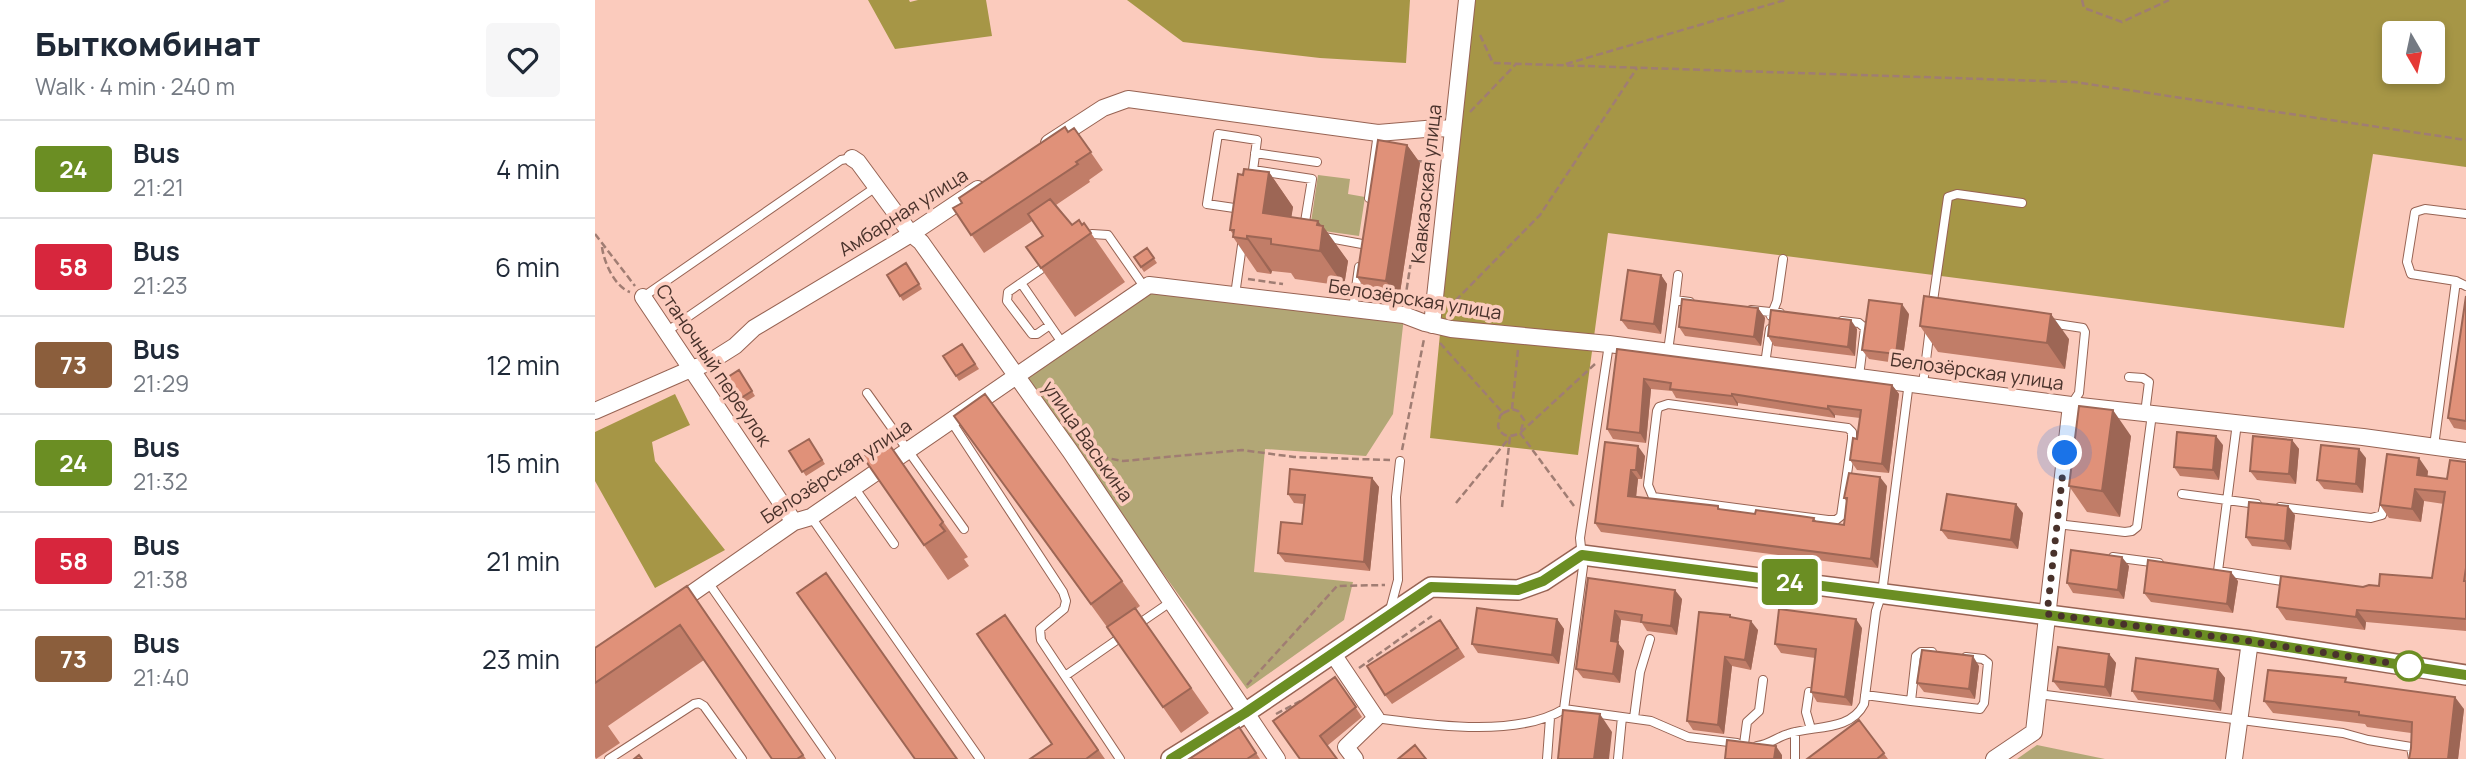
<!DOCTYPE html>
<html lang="en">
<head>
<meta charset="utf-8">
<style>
  :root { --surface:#fff; --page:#f6f6f7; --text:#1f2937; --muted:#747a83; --line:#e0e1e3 }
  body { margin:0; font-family:Manrope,sans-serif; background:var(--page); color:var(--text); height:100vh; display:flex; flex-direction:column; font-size:26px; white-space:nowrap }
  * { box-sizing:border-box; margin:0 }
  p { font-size:23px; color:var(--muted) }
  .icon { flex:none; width:38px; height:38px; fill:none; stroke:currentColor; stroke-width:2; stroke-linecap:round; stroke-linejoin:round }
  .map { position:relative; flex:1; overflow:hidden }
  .sheet { display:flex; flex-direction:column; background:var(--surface); width:595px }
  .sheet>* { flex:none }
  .badge { padding:0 14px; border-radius:5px; font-size:24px; line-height:46px }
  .needle { width:46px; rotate:171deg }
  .controls { position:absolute; left:1787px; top:21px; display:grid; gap:14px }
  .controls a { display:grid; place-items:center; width:63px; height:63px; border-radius:7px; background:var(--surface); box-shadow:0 4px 10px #0003; font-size:35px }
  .you { position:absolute; width:35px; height:35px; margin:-18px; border:5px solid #fff; border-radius:50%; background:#1a73e8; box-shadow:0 0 0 10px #1a73e833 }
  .map>.badge { position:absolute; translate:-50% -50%; box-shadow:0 0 0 4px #fff }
  .round { display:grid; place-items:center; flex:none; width:74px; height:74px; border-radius:7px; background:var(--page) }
  .head { display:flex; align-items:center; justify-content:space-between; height:119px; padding:0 35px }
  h1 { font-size:33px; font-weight:800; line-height:52px }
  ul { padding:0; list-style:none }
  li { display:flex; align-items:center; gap:21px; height:98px; padding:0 35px; border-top:2px solid var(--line) }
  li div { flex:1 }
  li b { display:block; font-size:26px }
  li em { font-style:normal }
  li .badge { min-width:77px; font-weight:700; text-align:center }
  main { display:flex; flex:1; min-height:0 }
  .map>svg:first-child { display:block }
  .green { fill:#b2a776 }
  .forest { fill:#a69646; fill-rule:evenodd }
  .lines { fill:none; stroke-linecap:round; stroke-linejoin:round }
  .service-casing { stroke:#976353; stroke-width:10 }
  .minor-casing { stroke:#976353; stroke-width:18 }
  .tertiary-casing { stroke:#976353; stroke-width:22 }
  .path { stroke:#a07d73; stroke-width:2.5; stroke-dasharray:7 3.5; stroke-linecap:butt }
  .service { stroke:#fff; stroke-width:8 }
  .minor { stroke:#fff; stroke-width:16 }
  .tertiary { stroke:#fff; stroke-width:19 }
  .wall { fill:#c17d68 }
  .shaded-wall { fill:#9d6655 }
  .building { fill:#e09179; stroke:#9d6655; stroke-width:2 }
  .line-casing { stroke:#fff; stroke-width:16 }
  .line { stroke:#6b8e23; stroke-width:10 }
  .walk { stroke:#49322b; stroke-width:7; stroke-dasharray:0 12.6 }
  .stop-dot { fill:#fff; stroke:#6b8e23; stroke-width:3.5 }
  .labels { text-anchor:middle; stroke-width:7; stroke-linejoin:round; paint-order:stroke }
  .street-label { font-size:19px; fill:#49322b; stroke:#fbcbbd }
</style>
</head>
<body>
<main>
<section class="sheet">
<div class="head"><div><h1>Быткомбинат</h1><p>Walk · 4 min · 240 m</p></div><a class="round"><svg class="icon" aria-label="heart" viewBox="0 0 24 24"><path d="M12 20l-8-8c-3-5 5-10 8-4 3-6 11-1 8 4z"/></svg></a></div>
<ul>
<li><span class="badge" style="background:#6b8e23;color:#fff">24</span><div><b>Bus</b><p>21:21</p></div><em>4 min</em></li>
<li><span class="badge" style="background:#d7263d;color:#fff">58</span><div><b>Bus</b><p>21:23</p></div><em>6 min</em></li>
<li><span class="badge" style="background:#8b5e3c;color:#fff">73</span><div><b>Bus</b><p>21:29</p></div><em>12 min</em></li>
<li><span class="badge" style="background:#6b8e23;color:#fff">24</span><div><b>Bus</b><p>21:32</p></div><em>15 min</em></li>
<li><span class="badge" style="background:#d7263d;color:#fff">58</span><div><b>Bus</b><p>21:38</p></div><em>21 min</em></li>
<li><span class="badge" style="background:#8b5e3c;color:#fff">73</span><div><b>Bus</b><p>21:40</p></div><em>23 min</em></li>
</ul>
</section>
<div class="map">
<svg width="1871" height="759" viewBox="0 0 1871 759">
  <rect width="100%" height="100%" fill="#fbcbbd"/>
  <path class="green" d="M723,175l32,4 -2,15 17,3 -6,39 -49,-7z
    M549,290l260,27 -11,97 -27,42 -101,-7 -11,123 99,10 -9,38 -97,69 -227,-313z
    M1442,745l68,14h-88z"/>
  <path class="forest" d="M273,0h41l1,2 8,-2h68l6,36 -97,13z
    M532,0h283l-4,63 -86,-5 -137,-16z
    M877,0h994v167l-93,-13 -29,174 -736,-95 -30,222 -148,-17zM1799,33h39v39h-39z
    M80,394l15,31 -38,17 3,19 70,89 -70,38 -60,-107v-49z"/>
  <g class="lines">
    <g class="service-casing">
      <path id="service" d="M660,153l62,9
        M657,180l1,-10 59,9 -8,49
        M774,198l9,-65
        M646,209l-34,-5 11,-70 39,6 -4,30
        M1871,214l-41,-5 -10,3 -8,50 4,12 45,7 10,5
        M729,237l38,7
        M488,240l9,-6 16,1 37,53
        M455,263l-29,20 42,61
        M426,283l-13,9 -1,9 25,33h5l13,-9
        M640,295l8,-57
        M48,297l198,-137 11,-2
        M1080,300l3,-25
        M1337,308l16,-111 9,-3 65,9
        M758,309l6,-42
        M1156,310l29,3
        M1176,316l6,-15 6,-42
        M1247,321l17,2 6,5 -6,48
        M1455,323l33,5 2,4 -6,61 -8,12
        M71,332l210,-145
        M1014,344l-29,194 3,29 -19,142 87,12 37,16 49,6
        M1073,351l7,-51 15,2
        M1170,364l5,-35
        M1534,377l14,1 6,4 -4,31
        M1328,384l7,-56
        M272,393l97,136
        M1073,404l180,24 4,4v7l-11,77 -5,4h-8l-175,-23 -5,-12 9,-74 2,-4z
        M356,421l112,171 3,9 -2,8 -24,20 1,11 79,119
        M1642,423l-19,148 71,11
        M1839,446l22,-165
        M259,487l40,57
        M1587,494l75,10
        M1685,507l91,11 11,-3 3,-12
        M216,517l169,242
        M1462,524l68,8 7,-1 5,-4 15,-113
        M1518,557l46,6
        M113,582l123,177
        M795,610l8,-30 -2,-83 4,-36
        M542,625l35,-24
        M470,676l59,-41
        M1214,692l-3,20 5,17
        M1443,694l305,39 25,7 43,7 2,12
        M1270,695l46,6 5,-45 5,-4h11
        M1316,701l69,8 4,-6 4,-40 -5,-4 -17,-2
        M781,718c54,7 141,20 188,-9
        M1039,718l6,-46 10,-33
        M1149,744l3,-22 12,-11 4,-31
        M1162,746c12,-1 20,-9 31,-12 25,-9 62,-2 76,-30l12,-93 6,-18 27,-211
        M14,759l85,-55 5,-1 5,3 38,53
        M952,759l3,-41
        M1023,759l4,-42
        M1200,759v-27"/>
    </g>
    <g class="minor-casing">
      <path id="minor" d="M454,143l54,-35 25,-9 250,34 59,-5 16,1
        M257,158l6,4 53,72 10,8 149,209 207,308
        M48,297l151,225
        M837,325l35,-325
        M0,411l96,-42 17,-6 27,-17 19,-18 157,-94 67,-45
        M80,605l119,-83 17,-5 338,-232 255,30 21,8 26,6 158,15 462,61 292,32 103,14
        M738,654l43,64 -30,29 9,12
        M1399,759l40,-27 37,-327
        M1639,759l16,-118"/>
    </g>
    <g class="tertiary-casing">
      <path id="tertiary" d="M576,759l74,-46 186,-126 87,3 25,-9 39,-26 668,86 216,34"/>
    </g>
    <path class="path" d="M1487,0l2,8 38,14 47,-22
      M885,35l13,28 581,19 392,58
      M971,64l219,-64
      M875,112l46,-48
      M821,161l12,1 -1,12 7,1
      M0,234l40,52
      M7,247c2,16 13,40 28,45
      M653,279l35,5
      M810,300l8,-52
      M853,308l92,-93 97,-147
      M845,343l63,70 -3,3 -2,10c3,11 12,12 22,7l75,-69
      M917,409l6,-59
      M908,413l9,-4 6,2 6,9 -3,10
      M925,433l54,73
      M807,450l22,-111
      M496,455l32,6 119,-11 52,7 96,3
      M861,503l54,-66
      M907,507l8,-70
      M764,668l73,-52
      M652,685l90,-99 48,-1
      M681,714l28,-15"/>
    <use href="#service" class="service"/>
    <use href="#minor" class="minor"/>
    <use href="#tertiary" class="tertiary"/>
  </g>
  <path class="wall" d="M479,128l29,42 -14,10 1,2 -34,23 16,20h10l2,-2 41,59 -50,35 -49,-70 17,-11 -11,-15 -48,32 -31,-45z
    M812,145l13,18 -21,136 -30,-4 -12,-18z
    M674,172l24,35 -2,10 30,9 27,35 -4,25 -49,-7 -4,-6 -19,-2 -1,3 -14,-2 -24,-35v-3l-3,-4 13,-55z
    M552,248l10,15 -13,9 -10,-15z
    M311,263l16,26 -19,12 -16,-26z
    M1066,275l6,9 -6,50 -33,-5 -7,-9z
    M1871,296v134l-12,-2 -6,-10z
    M1163,308l7,10 -4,28 -76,-10 -6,-9z
    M1314,314l-7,50 -33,-5 -7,-9z
    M1325,326l149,13 -4,30 -127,-17z
    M1262,329l-2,27 -81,-10 -6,-10z
    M367,344l17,25 -20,12 -16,-25z
    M1022,349l275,36 7,9 -10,79 -32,-3 -7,-10 7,-21 3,-21 -25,-3v3l-97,-15v3l-62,-8 -4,-7 -21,-2 -5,54 -33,-4 -6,-10z
    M144,370l16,26 -19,12 -16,-26z
    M359,416l168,165 18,25 -4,3 73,104 -28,20 -74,-106z
    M1536,436l-11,81 -33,-5 -18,-26z
    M214,439l16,25 -19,12 -17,-25z
    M1697,440l7,9 -3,35 -39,-4 -7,-9z
    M1010,442l40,14 -3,23h-4l-2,18 82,9 2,3 35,5 59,4 2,3 28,4 3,-23 -3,-4 43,-12 -9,82 -277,-36 -6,-9z
    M1628,445l-4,35 -39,-4 -6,-9z
    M296,447l77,110 -4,2 5,7 -21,14 -85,-123 24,-8z
    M1771,458l-3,35 -39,-4 -7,-9z
    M1871,462v169l-100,-9 -1,8 -79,-10 -9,-13 86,-20 16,-1 53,-8 12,-74 -20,-3 -3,21 -32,-4 -9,-13 48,-34 -1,6 20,2z
    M777,478l7,9 -9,84 -85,-9 -7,-9 24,-29 2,-20 -10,-1 -6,-9z
    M1428,513l-5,36 -70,-10 -7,-9z
    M1700,515l-4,35 -39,-4 -6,-9z
    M1534,566l-5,33 -51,-6 -6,-10z
    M993,578l94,21 -5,36 -30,-4 -5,-8 -21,-3 -3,23 6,8 -4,32 -37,-5 -7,-9z
    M1643,581l-5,32 -82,-11 -7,-9z
    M92,586l24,35 95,138h-34l-68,-99 -96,66 12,17 -24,16 -1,-2v-109z
    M410,615l100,144h-75l22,-15z
    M1137,617l26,13 -7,40 -19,-4 -8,68 -31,-4 -6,-9z
    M962,619l7,10 -5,35 -81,-11 -6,-9z
    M1267,628l-10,78 -35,-4 -6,-10 4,-34 -34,-5 -6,-9z
    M852,629l18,28 -73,47 -7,-9z
    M1514,654l7,9 -5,34 -51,-7 -7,-9z
    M1384,666l-4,33 -51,-7 -7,-9z
    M1623,669l7,9 -4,33 -83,-11 -6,-9z
    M740,677l27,40 -35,29 -27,13z
    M1754,682l115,27 -6,50h-49l2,-11v-15l-44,-6 -2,-3 -92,-11 -9,-12z
    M1264,720l29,39h-81z
    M644,727l21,32h-71z"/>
  <path class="shaded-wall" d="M812,145l13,18 -21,136 -13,-18z
    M674,172l24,35 -6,39 -24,-33z
    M723,221l5,7v-2l25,35 -4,25 -24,-35 -3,-26z
    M652,236l25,35 -1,3 -24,-35z
    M1066,275l6,9 -6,50 -7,-10z
    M1307,304l7,10 -7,50 -6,-10z
    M1163,308l7,10 -4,28 -7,-9z
    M1456,314l18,25 -4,30 -18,-26z
    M1256,320l6,9 -2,27 -7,-9z
    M1049,379l7,10 -5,54 -6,-10z
    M1297,385l7,9 -10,79 -7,-9z
    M1137,394l6,9v3l-6,-10z
    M1233,406l7,9v3l-7,-9z
    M1518,410l18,26 -11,81 -18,-26z
    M1621,436l7,9 -4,35 -6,-10z
    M1697,440l7,9 -3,35 -7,-10z
    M1043,446l7,10 -3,23 -6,-9z
    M1764,449l7,9 -3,35 -7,-9z
    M1824,458l9,13 -2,17 -9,-13z
    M1036,470l7,9 -3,27 -7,-10z
    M1285,477l7,9 -9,82 -7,-9z
    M777,478l7,9 -9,84 -6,-9z
    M1820,489l9,12 -3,21 -9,-13z
    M1421,504l7,9 -5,36 -7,-9z
    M1693,506l7,9 -4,35 -6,-9z
    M1527,557l7,9 -5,33 -6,-9z
    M1636,572l7,9 -5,32 -6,-9z
    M1080,590l7,9 -5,36 -6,-9z
    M1762,610l9,12 -1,8 -9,-13z
    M1020,611l6,9 -3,23 6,8 -4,32 -7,-9 -2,-33z
    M962,619l7,10 -5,35 -7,-9z
    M1261,619l6,9 -10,78 -7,-9z
    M1156,621l7,9 -7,40 -6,-10z
    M1514,654l7,9 -5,34 -6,-10z
    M1378,656l6,10 -4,33 -6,-10z
    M1130,657l7,9 -8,68 -6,-9z
    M1623,669l7,9 -4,33 -7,-10z
    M1860,697l9,12 -6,50h-10z
    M1005,714l12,18 -3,27h-15z
    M1181,746l6,9v4h-8z"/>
  <path class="building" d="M470,127l3,5 6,-4 17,24 -15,10 2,2 -107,71 -18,-27 9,-5 -3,-5z
    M783,140l29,5 -21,136 -29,-4z
    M649,169l25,3 -6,41 55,8 -1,4 6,1 -3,25 -49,-7v-5l-24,-3v3l-14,-2 1,-7h-4l8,-56 5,1z
    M455,199l22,26 7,-5 3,5 2,-2 7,10 -50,35 -15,-21 17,-11 -15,-22z
    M552,248l7,10 -13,9 -7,-10z
    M311,263l13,21 -19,12 -13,-21z
    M1033,270l33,5 -7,49 -33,-4z
    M1329,296l127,18 -4,29 -127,-17z
    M1871,296v125l-18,-3z
    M1087,299l76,9 -4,29 -75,-10z
    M1274,300l33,4 -6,50 -34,-4z
    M1176,310l80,10 -3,27 -80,-11z
    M367,344l13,20 -19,12 -13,-20z
    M1022,349l275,36 -10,79 -32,-4 3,-22 4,1 4,-29 -33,-4v3l-96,-15v2l-62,-7 1,-6 -27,-4 -4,54 -33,-4z
    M144,370l13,21 -19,12 -13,-21z
    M390,394l137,187 -31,23 -137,-188z
    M1484,406l34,4 -11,81 -33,-5z
    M1582,432l39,4 -3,34 -39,-3z
    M1658,436l39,4 -3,34 -39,-3z
    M214,439l13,21 -20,12 -13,-21z
    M1010,442l33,4 -2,24h-5l-3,26 90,10v3l37,5 1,-4 44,6 14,2 -1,3 31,4 3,-27h-3l5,-25 31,4 -9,82 -276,-36z
    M288,443l4,6 4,-2 52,75 -3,3 5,6 -21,14 -61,-88z
    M1726,445l38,4 -3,35 -39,-4z
    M1792,454l32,4 -2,17 30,4 3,-19 16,2v106l-2,13h2v38l-109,-9 -1,7 -79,-10 4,-31 82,11 6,-2 10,1 1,-12 52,4 13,-86 -30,-3 -3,20 -32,-4z
    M695,469l82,9 -8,84 -86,-9 3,-31 21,2 3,-29 -17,-1z
    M1352,494l69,10 -5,36 -70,-10z
    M1654,502l39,4 -3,35 -39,-4z
    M1476,550l51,7 -4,33 -51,-7z
    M1553,560l83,12 -4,32 -83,-11z
    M231,573l131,186h-42l-118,-166z
    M993,578l87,12 -4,36 -30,-4 1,-7 -27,-4 -4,30 7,1 -5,32 -37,-5z
    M92,586l116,169 -6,4h-25l-92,-134 -85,58v-35z
    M540,608l56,80 -28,19 -56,-80z
    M882,608l80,11 -5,36 -80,-11z
    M1184,609l77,10 -11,78 -34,-5 5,-43 -41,-5z
    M1104,612l31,3v2l21,4 -6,39 -20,-3 -7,68 -31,-4z
    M410,615l93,135 -12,9h-56l22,-15 -75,-110z
    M845,620l18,28 -73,47 -18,-29z
    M1463,647l51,7 -4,33 -52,-6z
    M1327,650l51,6 -4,33 -52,-6z
    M1541,658l82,11 -4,32 -82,-10z
    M1673,670l78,8 -1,4 110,15 -7,62h-39l2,-11 1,-26 -53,-7v-3l-95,-11z
    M740,677l21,30 -36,29 17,23h-37l-27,-38z
    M968,710l37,4 -6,45h-36z
    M1264,720l25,33 -7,6h-70z
    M644,727l17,26 -9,6h-58z
    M1132,740l49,6 -2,13h-49z
    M820,745l11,14h-28z
    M44,755l3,4h-8z"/>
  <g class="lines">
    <g class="line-casing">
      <path id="line" d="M576,759l74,-46 186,-126 87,3 25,-9 39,-26 667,86 217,34"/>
    </g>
    <use href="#line" class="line"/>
    <path class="walk" d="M1470,453l-18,161 202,27 160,25"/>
  </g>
  <circle class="stop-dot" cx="1814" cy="666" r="14"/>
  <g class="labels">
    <g class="street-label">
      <text transform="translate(831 184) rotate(-84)" y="7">Кавказская улица</text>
      <text transform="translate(308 212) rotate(-32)" y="7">Амбарная улица</text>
      <text transform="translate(820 299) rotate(9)" y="7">Белозёрская улица</text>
      <text transform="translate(119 365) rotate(56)" y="7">Станочный переулок</text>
      <text transform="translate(1382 371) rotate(8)" y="7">Белозёрская улица</text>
      <text transform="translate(493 441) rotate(55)" y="7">улица Васькина</text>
      <text transform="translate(241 471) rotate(-33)" y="7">Белозёрская улица</text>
    </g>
  </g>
</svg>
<div class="controls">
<a><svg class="needle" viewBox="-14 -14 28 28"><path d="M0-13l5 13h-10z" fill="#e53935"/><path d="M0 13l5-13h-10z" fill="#747a83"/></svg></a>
</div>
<div class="you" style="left:1470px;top:453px"></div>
<b class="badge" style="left:1195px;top:582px;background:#6b8e23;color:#fff">24</b>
</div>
</main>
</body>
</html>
